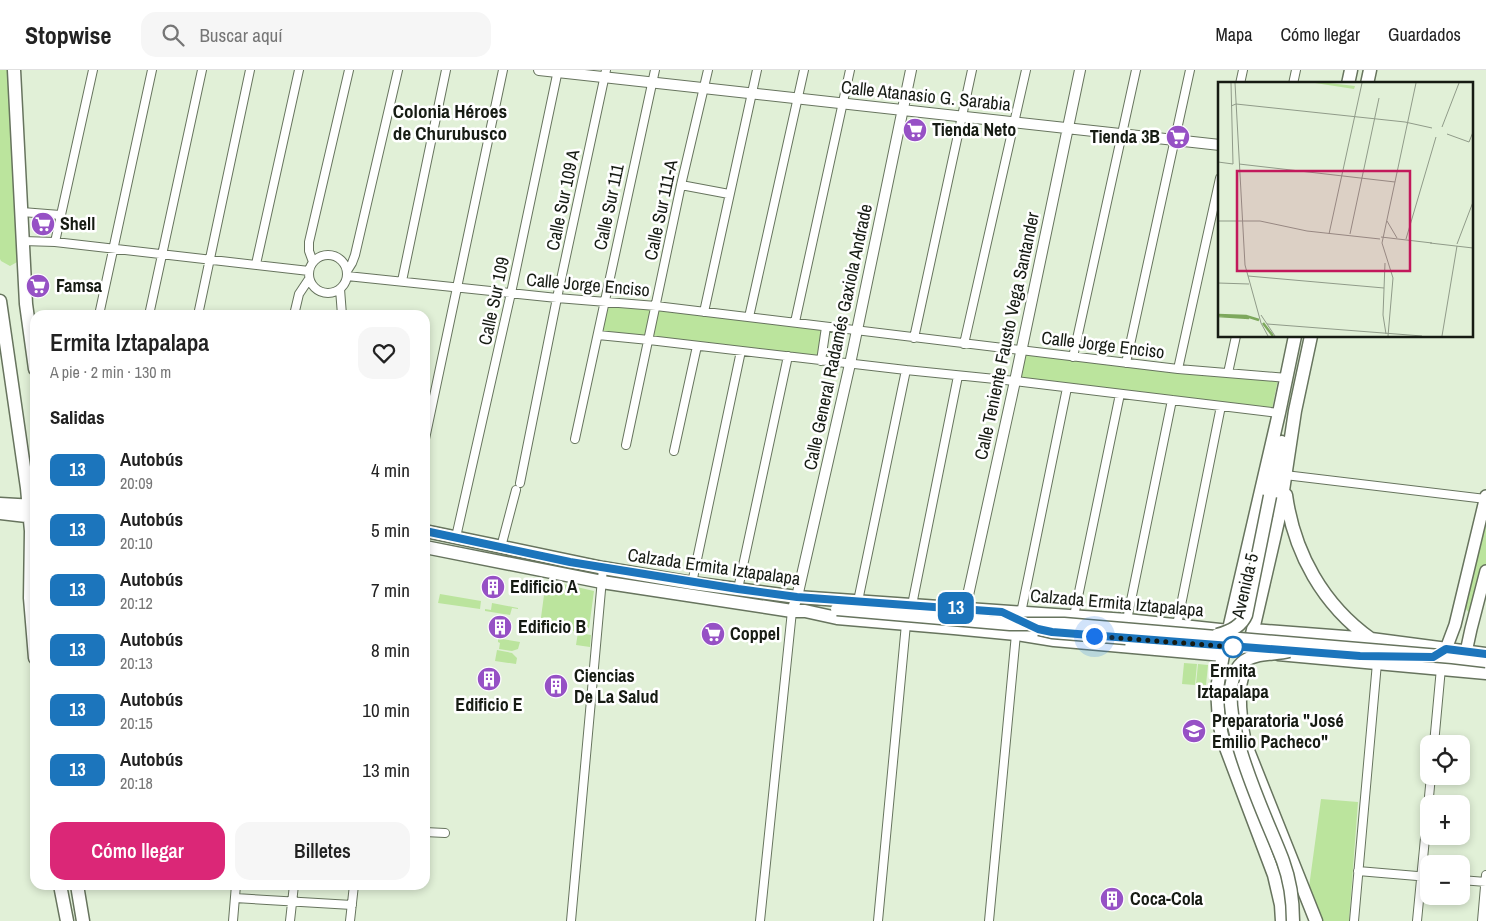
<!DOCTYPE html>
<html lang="es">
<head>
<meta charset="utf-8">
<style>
  :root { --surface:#fff; --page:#f6f6f6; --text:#222; --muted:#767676; --line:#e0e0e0; --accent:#db2777 }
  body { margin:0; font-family:"Archivo Narrow",sans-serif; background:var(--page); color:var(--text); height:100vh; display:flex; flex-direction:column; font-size:19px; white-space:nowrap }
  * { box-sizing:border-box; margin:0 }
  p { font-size:16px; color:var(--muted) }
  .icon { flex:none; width:28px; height:28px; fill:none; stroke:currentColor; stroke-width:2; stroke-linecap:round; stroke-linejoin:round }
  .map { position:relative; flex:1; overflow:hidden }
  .details { position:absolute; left:30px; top:240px; width:400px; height:580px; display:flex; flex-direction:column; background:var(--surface); border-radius:15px; box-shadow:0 2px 8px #0003 }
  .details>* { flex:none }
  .badge { padding:0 10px; border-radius:8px; font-size:18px; line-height:32px }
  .controls { position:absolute; left:1420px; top:665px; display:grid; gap:10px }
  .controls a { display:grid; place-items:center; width:50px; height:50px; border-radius:10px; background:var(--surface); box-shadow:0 2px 8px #0003; font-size:25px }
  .you { position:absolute; width:25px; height:25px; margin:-12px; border:4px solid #fff; border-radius:50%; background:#1a73e8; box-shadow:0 0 0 8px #1a73e833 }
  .map>.badge { position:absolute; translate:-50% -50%; box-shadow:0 0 0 2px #fff }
  h2 { padding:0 20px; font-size:19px; line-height:45px }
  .round { display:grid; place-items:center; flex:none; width:52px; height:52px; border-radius:15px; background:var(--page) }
  .headline { display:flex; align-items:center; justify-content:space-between; height:85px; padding:0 20px }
  h1 { font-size:24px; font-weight:600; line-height:38px }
  .cta { display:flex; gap:10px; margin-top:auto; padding:10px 20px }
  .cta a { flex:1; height:58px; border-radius:15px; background:var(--accent); color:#fff; font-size:20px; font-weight:600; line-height:58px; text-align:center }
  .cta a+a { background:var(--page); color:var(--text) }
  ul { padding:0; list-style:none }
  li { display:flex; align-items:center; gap:15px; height:60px; padding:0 20px }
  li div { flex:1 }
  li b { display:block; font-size:19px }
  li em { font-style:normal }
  li .badge { min-width:55px; font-weight:700; text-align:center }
  header { display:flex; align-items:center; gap:30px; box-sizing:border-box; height:70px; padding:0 25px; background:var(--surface); border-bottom:1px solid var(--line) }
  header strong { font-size:24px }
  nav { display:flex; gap:28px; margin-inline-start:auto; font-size:18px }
  .search { width:350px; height:45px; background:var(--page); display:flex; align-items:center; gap:12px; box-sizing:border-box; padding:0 18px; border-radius:15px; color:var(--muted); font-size:19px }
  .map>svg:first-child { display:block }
  .green { fill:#bbe49d }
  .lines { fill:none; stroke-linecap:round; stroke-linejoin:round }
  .minor-casing { stroke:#67745e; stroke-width:10 }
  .tertiary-casing { stroke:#67745e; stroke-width:12 }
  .secondary-casing { stroke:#67745e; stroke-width:14 }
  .primary-casing { stroke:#67745e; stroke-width:15 }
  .minor { stroke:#fff; stroke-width:8 }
  .tertiary { stroke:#fff; stroke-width:10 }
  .secondary { stroke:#fff; stroke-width:11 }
  .primary { stroke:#fff; stroke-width:12 }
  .primary-bridge-casing { stroke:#67745e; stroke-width:15; stroke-linecap:butt }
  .primary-bridge { stroke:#fff; stroke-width:12 }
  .line-casing { stroke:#fff; stroke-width:11 }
  .line { stroke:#1c75bc; stroke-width:8 }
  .walk { stroke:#161b13; stroke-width:5; stroke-dasharray:0 9 }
  .stop-dot { fill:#fff; stroke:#1c75bc; stroke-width:2.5 }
  .labels { text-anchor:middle; stroke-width:5; stroke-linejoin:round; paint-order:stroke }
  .street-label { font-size:18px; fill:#161b13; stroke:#fff }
  .poi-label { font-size:18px; font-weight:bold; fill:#161b13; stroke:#fff; text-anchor:start }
  .stop-label { font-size:18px; font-weight:bold; fill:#161b13; stroke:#fff }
  .neighbourhood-label { font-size:19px; font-weight:bold; fill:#161b13; stroke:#fff }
  .inset-river { fill:none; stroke:#7da85c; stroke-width:2.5 }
  .inset-road { fill:none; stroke:#909b89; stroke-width:1 }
  .view { fill:#c2185b; fill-opacity:0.15; stroke:#c2185b; stroke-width:2.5 }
  .inset-edge { fill:none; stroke:#161b13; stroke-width:2.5 }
</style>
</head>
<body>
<header>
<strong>Stopwise</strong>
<div class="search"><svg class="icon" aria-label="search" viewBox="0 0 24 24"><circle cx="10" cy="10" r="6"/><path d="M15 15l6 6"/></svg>Buscar aquí</div>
<nav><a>Mapa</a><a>Cómo llegar</a><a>Guardados</a></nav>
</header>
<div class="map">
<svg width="1486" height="851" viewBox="0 0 1486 851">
  <rect width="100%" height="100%" fill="#e1f0d7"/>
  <path class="green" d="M0,0h15l4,191 -9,5 -9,-5 -1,-2z
    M605,236h51l168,23 -4,28 -219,-25z
    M1025,284l253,25 -6,30 -252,-27z
    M1486,437v57l-13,53 -9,-10z
    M546,510l48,11 -5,37 -8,-2 -1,7 11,2 -1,12 -14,-2 2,-13 -38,-7z
    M440,524l41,7 -1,8 -42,-6z
    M492,533l26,5v1l-6,-1 -2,7 -25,-4v-2l6,1z
    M496,568l24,4 -2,7 -6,2 -13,-2 1,-6 -2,-1v-3z
    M497,580l15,3 5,5 -1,6 -21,-3z
    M1184,593l13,1 -2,21 -13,-1z
    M1198,594l10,1 -2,20 -10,-1z
    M1321,729l37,3 -9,119h-27l-13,-34z"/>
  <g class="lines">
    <g class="minor-casing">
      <path id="minor" d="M1240,14l3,-14
        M1293,14l3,-14
        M681,115l48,9
        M22,142l38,3
        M23,171l32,1 254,29
        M55,172l38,-172
        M309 204a19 19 0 1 1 38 0a19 19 0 1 1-38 0Z
        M313,192l-4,-11v-9l40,-172
        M256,194l43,-194
        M347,201l5,-8 3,-8 43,-185
        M347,206l210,22 99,8 522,63 109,9
        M402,211l44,-211
        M340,219l2,26
        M704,242l53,-242
        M99,245l53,-245
        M149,245l53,-245
        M198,245l52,-245
        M294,245l5,-21 10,-15
        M749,247l55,-247
        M795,252l55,-252
        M598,265l51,5 257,30 109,11 264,32
        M914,268l58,-268
        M964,274l62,-274
        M1073,287l63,-287
        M821,291l5,-34
        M1126,293l64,-293
        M1178,299l42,-191
        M1228,303l8,-37
        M425,369l78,-369
        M575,369l80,-369
        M626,375l55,-260 27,-115
        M674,381l23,-105
        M1285,405l201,24
        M520,413l37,-185 49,-228
        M456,467l55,-244 47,-223
        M501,477l15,-57
        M692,513l49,-232
        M738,519l50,-233
        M858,531l48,-231
        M912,535l46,-229
        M1021,543l46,-225
        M1074,546l46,-222
        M1127,550l45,-220
        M1177,555l44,-219
        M1434,674l7,-76
        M425,762l20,1
        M1358,801l71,6
        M1461,810l25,2
        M235,828l117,7
        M233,851l3,-36
        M290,851l4,-36
        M350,851l4,-36
        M571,851l32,-353
        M760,851l32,-310
        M878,851l28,-297
        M989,851l27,-287
        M1354,851l23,-258
        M1417,851l14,-145
        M1482,851l4,-46"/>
    </g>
    <g class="tertiary-casing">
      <path id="tertiary" d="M539,0l681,75
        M965,539l50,-228 65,-311
        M792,541l5,-14 53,-233 61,-294"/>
    </g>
    <g class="secondary-casing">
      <path id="secondary" d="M1446,579l9,-24 31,-129
        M1466,582l5,-23 15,-58"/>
    </g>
    <g class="primary-casing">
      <path id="primary" d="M14,0l12,234 9,65
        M1348,14l3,-14
        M1367,14l3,-14
        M0,231l27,187 4,43 -1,67 5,60
        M1311,266l-16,75 -16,106 -39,169c-1,20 1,38 5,57l71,178
        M1286,425c8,58 37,110 85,144
        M1270,426l12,-54
        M0,434l35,2
        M0,443l35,4
        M425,461l178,37 89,15 105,14 330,23 102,11
        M425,477l177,35 190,29h13l32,7 117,10 62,6 38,6 169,15
        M1253,560l118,9 115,15
        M1278,584l208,19
        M60,815l7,36
        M77,815l6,36
        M1282,851l-1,-16 -7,-30 -51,-135 -4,-18 -2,-34 6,-33 56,-242 16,-77"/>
    </g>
    <use href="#minor" class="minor"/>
    <use href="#tertiary" class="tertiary"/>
    <use href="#secondary" class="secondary"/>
    <use href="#primary" class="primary"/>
    <g class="primary-bridge-casing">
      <path id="primary-bridge" d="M837,539l173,15h54l388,33 34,4
        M1039,559l13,3 74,6
        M1217,565c12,-3 24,-8 29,-20l24,-119
        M1289,581c-15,4 -35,1 -47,12 -37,34 27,159 41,198 7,19 10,40 10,60"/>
    </g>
    <use href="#primary-bridge" class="primary-bridge"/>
  </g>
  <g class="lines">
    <g class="line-casing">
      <path id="line" d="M425,461l145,31 168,27 59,8 205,15 36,17 14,3 308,24 73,1 13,-8 40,5"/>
    </g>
    <use href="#line" class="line"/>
    <path class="walk" d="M1094,566l139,11"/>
  </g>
  <defs>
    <g id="supermarket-disc" transform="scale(1.25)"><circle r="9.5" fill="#9651c5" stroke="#fff"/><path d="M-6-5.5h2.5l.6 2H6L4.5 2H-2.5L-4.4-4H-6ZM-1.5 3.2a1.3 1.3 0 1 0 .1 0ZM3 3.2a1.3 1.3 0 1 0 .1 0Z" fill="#fff"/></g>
    <g id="building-disc" transform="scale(1.25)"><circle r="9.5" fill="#9651c5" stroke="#fff"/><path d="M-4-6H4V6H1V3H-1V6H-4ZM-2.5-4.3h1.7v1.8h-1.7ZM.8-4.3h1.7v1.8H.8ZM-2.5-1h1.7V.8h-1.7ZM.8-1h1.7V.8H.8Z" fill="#fff"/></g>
    <g id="school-disc" transform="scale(1.25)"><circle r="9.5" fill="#9651c5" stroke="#fff"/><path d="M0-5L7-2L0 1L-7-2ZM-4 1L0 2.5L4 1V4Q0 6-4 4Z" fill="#fff"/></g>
  </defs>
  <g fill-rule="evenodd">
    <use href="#supermarket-disc" x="915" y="60"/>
    <use href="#supermarket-disc" x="1178" y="67"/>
    <use href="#supermarket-disc" x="43" y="154"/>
    <use href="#supermarket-disc" x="38" y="216"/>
    <use href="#building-disc" x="493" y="517"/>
    <use href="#building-disc" x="500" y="557"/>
    <use href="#supermarket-disc" x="713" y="564"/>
    <use href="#building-disc" x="489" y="609"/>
    <use href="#building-disc" x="556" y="616"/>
    <use href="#school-disc" x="1194" y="661"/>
    <use href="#building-disc" x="1112" y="829"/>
  </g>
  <circle class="stop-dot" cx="1233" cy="577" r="10"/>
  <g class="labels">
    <g class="street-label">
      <text transform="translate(926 26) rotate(6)" y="6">Calle Atanasio G. Sarabia</text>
      <text transform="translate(563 130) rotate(-78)" y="6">Calle Sur 109 A</text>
      <text transform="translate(609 137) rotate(-78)" y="6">Calle Sur 111</text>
      <text transform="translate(661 140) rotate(-78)" y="6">Calle Sur 111-A</text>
      <text transform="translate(588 215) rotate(5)" y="6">Calle Jorge Enciso</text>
      <text transform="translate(494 231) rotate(-78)" y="6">Calle Sur 109</text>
      <text transform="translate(1007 266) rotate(-78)" y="6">Calle Teniente Fausto Vega Santander</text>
      <text transform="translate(838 267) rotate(-78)" y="6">Calle General Radamés Gaxiola Andrade</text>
      <text transform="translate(1103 275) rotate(7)" y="6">Calle Jorge Enciso</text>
      <text transform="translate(714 497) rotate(8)" y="6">Calzada Ermita Iztapalapa</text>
      <text transform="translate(1245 516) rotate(-77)" y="6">Avenida 5</text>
      <text transform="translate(1117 533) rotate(5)" y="6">Calzada Ermita Iztapalapa</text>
    </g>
    <g class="poi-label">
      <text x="932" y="66">Tienda Neto</text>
      <text x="1160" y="73" text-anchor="end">Tienda 3B</text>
      <text x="60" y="160">Shell</text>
      <text x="56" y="222">Famsa</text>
      <text x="510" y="523">Edificio A</text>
      <text x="518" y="563">Edificio B</text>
      <text x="730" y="570">Coppel</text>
      <text x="574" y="612">Ciencias<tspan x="574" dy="21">De La Salud</tspan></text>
      <text x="489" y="641" text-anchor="middle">Edificio E</text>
      <text x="1212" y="657">Preparatoria "José<tspan x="1212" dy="21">Emilio Pacheco"</tspan></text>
      <text x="1130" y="835">Coca-Cola</text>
    </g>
    <g class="stop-label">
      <text x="1233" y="607">Ermita<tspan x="1233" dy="21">Iztapalapa</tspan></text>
    </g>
    <g class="neighbourhood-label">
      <text x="450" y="48">Colonia Héroes<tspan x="450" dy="22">de Churubusco</tspan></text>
    </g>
  </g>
  <g transform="translate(1218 12)">
    <rect width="255" height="255" fill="#e1f0d7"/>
    <path d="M97,1h14l26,3 -1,3z" fill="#bbe49d"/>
    <path class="inset-river" d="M0,233l28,1 13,4M0,234l31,2M45,241l10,13"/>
    <path class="inset-road" d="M17,1l10,182 16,58 7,13M13,24l5,-2 169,18 27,6M224,45l17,-44M229,52l22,8 4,-10M0,80l15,2 -2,-81M21,82l156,18M0,139h42l47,10 73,8M169,139l10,17M111,152l33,-151M132,152l29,-136M163,155l51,6M188,157l30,-102M212,161l43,5M239,162l16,-42M167,181l-2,52 3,19M30,194l136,12M0,201l31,1M43,233l14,21M49,242l155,12M170,254l5,-58 -11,-35 34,-160M224,254l15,-90"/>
    <path class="view" d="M19,89h173v100h-173z"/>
    <rect width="255" height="255" class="inset-edge"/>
  </g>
</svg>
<div class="controls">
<a><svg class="icon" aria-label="locate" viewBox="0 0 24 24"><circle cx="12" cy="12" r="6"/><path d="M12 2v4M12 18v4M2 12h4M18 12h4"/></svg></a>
<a>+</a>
<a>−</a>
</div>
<div class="you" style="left:1094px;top:566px"></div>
<b class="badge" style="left:956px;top:538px;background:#1c75bc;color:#fff">13</b>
<section class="details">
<div class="headline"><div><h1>Ermita Iztapalapa</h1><p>A pie · 2 min · 130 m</p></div><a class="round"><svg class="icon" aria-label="heart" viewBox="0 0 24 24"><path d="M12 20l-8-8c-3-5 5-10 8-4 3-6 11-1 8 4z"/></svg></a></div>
<h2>Salidas</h2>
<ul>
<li><span class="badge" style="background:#1c75bc;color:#fff">13</span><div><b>Autobús</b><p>20:09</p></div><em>4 min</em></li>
<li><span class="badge" style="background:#1c75bc;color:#fff">13</span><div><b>Autobús</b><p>20:10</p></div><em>5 min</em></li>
<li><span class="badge" style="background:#1c75bc;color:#fff">13</span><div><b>Autobús</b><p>20:12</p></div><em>7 min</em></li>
<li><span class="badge" style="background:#1c75bc;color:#fff">13</span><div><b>Autobús</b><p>20:13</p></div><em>8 min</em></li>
<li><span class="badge" style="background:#1c75bc;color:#fff">13</span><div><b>Autobús</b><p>20:15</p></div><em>10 min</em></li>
<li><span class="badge" style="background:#1c75bc;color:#fff">13</span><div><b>Autobús</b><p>20:18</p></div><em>13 min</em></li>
</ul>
<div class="cta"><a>Cómo llegar</a><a>Billetes</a></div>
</section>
</div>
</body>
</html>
